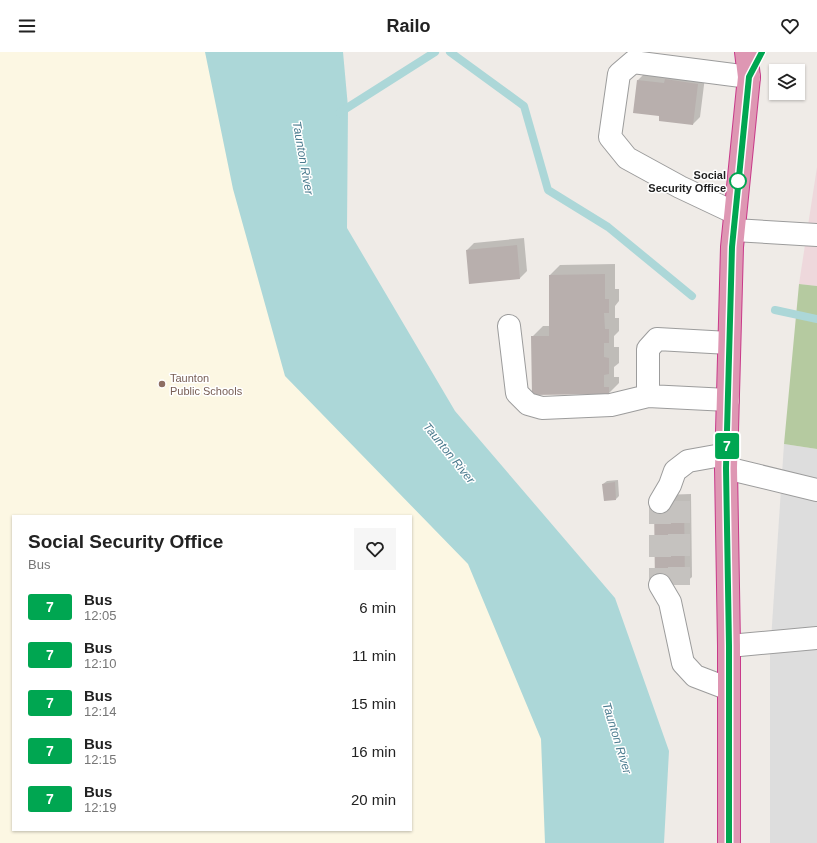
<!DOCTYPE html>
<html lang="en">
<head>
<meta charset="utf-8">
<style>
  :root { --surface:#fff; --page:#f6f6f6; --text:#222; --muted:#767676 }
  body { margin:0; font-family:Arial,sans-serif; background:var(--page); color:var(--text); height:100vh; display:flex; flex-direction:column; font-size:15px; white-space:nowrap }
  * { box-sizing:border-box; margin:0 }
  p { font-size:13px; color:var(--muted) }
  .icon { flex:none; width:22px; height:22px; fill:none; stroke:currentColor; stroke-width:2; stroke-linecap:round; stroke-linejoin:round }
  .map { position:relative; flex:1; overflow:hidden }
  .side { position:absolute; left:12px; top:463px; width:400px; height:316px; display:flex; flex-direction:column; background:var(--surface); border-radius:0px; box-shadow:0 1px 3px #0004 }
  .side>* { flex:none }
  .badge { padding:0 8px; border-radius:3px; font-size:14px; line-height:26px }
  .buttons { position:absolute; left:769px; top:12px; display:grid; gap:8px }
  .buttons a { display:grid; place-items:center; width:36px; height:36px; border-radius:0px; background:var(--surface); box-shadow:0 1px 3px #0004; font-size:20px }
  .map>.badge { position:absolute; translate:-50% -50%; box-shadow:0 0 0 2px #fff }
  .round { display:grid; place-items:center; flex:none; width:42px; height:42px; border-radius:0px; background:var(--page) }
  .head { display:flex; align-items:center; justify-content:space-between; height:68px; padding:0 16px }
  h1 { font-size:19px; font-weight:600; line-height:30px }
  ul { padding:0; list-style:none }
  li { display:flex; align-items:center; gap:12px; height:48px; padding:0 16px }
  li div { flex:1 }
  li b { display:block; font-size:15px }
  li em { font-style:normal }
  li .badge { min-width:44px; font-weight:700; text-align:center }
  header { display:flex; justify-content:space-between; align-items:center; height:52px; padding:0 16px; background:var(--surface); font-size:18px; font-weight:600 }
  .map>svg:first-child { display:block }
  .residential { fill:#ddd }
  .commercial { fill:#eed8dc }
  .education { fill:#fcf7e3; fill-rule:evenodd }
  .forest { fill:#b5caa0 }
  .water { fill:#acd7d8 }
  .shadow { fill:#0003 }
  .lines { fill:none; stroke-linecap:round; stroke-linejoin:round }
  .stream { stroke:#acd7d8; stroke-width:8 }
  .building { fill:#b8afad }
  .minor-tunnel { stroke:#c5c2bf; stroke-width:22; stroke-dasharray:22 11; stroke-linecap:butt }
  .minor-casing { stroke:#9c9c9c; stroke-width:24 }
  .highway-casing { stroke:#c83989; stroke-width:24 }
  .minor { stroke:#fff; stroke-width:22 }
  .highway { stroke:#de97b3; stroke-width:22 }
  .line-casing { stroke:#fff; stroke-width:9 }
  .line { stroke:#00a651; stroke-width:6 }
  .stop-dot { fill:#fff; stroke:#00a651; stroke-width:2 }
  .education-dot { fill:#8d6e63; stroke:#fff; stroke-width:1.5 }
  .labels { text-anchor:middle; stroke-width:3; stroke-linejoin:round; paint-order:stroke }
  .stop-label { font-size:11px; font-weight:bold; fill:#1f1f1f; stroke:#fff; text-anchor:end }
  .education-label { font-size:11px; fill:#785e54; stroke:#fff; text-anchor:start }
  .water-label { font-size:12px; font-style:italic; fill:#4c7c8f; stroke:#fff }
</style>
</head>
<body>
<header><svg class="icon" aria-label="menu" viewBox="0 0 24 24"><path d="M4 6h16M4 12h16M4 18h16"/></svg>Railo<svg class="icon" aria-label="heart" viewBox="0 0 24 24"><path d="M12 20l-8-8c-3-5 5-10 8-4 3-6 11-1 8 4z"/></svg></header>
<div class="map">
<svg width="817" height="791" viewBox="0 0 817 791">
  <rect width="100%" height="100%" fill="#efebe7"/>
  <path class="residential" d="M784,392l33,5v394h-47v-188z"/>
  <path class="commercial" d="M817,115v119l-18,-2z"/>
  <path class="education" d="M0,0h224l229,469 95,205 19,117h-567zM13,464h398v314h-398z"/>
  <path class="forest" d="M799,232l18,2v163l-33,-5z"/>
  <path class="water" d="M205,0h138l5,55 -1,121 108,183 160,187 54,153 -5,92h-119l-4,-104 -73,-175 -183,-188 -52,-187z"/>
  <path class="shadow" d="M645,21l60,4 -5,40 -7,7 -33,-9 -22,-35z
    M524,186l3,33 -7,7 -50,5 -3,-33 7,-7z
    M615,212v25h4v12l-4,5v12h4v13l-5,5v11h5v16l-5,4v10h5v6l-10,10 -77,-56 11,-11h7v-51l10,-10z
    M618,428l1,16 -3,3 -13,-15 4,-3z
    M691,442l1,83 -8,7 -22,-89z"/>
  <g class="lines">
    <path class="stream" d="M450,0l74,54 24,84 60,37 84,69
      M339,61l96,-61
      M775,258l42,9"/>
  </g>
  <path class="building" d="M665,27l33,5 -5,41 -34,-4v-5l-26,-3 4,-33 27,3z
    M517,193l3,34 -51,5 -3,-34z
    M605,222v25h4v14h-5l1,16h4v14h-5v14l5,1v16l-5,1v12h5v7l-77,1 -1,-59h18v-61z
    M615,430l1,18 -12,1 -2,-17z
    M684,449l1,84h-30l-1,-83z"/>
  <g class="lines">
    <path class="minor-tunnel" d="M679,449v84
      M660,450v83"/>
    <g class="minor-casing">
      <path id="minor" d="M735,161l-55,-26 -53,-29 -17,-21 9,-63 14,-12 116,15
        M734,178l83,5
        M509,274l8,67 11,11 14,4 69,-3 37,-9
        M728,348l-80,-4v-47l9,-10 72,4
        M726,416l91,22
        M660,450l10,-17 5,-14 13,-10 39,-7
        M660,533l10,17 13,61 12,13 34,13
        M729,594l88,-8"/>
    </g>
    <g class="highway-casing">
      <path id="highway" d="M729,791v-197l-3,-178 6,-221 17,-170 -3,-25"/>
    </g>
    <use href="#minor" class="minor"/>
    <use href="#highway" class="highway"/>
  </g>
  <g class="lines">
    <g class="line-casing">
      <path id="line" d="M729,791v-197l-3,-178 6,-221 17,-170 13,-25"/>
    </g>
    <use href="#line" class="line"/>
  </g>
  <circle class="stop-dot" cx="738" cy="129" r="8"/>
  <circle class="education-dot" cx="162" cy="332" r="4"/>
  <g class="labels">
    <g class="stop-label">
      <text x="726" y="127">Social<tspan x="726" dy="13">Security Office</tspan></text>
    </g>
    <g class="education-label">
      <text x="170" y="330">Taunton<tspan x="170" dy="13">Public Schools</tspan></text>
    </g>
    <g class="water-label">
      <text transform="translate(303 106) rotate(80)" y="4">Taunton River</text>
      <text transform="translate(449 401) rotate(51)" y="4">Taunton River</text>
      <text transform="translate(617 686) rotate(73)" y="4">Taunton River</text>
    </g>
  </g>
</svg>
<div class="buttons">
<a><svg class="icon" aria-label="layers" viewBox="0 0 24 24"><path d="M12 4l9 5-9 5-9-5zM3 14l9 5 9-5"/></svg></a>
</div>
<b class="badge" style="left:727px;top:394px;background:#00a651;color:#fff">7</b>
<section class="side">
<div class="head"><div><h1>Social Security Office</h1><p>Bus</p></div><a class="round"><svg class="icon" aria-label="heart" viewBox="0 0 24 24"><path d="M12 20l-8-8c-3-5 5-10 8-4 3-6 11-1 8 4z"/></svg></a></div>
<ul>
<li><span class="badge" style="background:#00a651;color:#fff">7</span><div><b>Bus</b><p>12:05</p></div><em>6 min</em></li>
<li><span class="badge" style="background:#00a651;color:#fff">7</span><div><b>Bus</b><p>12:10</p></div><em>11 min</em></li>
<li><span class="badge" style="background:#00a651;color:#fff">7</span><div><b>Bus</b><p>12:14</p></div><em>15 min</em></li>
<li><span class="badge" style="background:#00a651;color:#fff">7</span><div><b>Bus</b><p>12:15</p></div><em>16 min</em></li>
<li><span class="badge" style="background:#00a651;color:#fff">7</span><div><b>Bus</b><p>12:19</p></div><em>20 min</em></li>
</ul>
</section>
</div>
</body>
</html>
